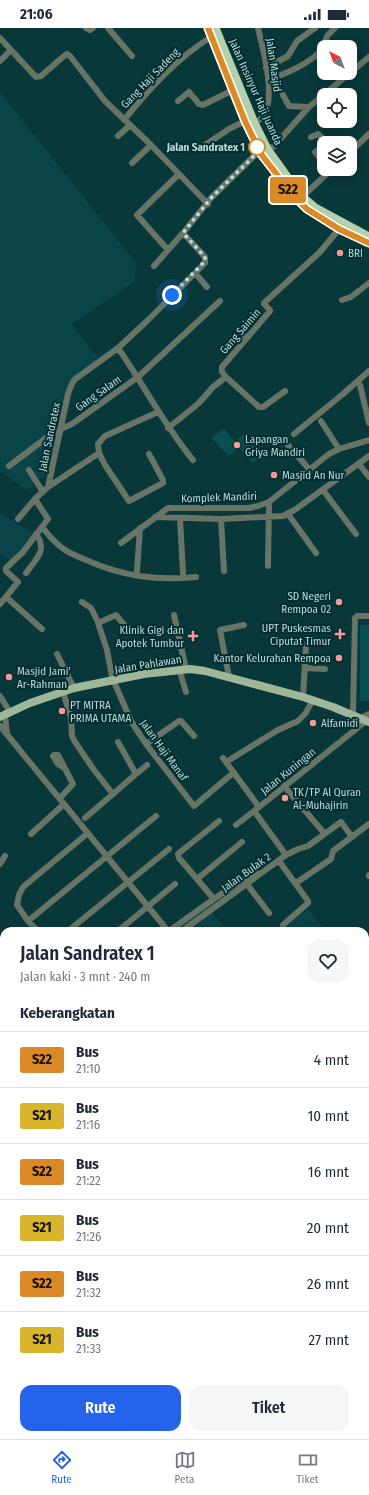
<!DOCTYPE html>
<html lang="id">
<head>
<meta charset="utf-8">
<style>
  :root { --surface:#fff; --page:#f6f6f7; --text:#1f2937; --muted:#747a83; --line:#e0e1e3; --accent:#2563eb }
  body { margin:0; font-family:"Fira Sans Condensed",sans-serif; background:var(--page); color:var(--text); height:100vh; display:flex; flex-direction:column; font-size:15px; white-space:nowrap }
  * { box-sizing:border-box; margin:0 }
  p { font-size:13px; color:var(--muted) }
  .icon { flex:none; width:22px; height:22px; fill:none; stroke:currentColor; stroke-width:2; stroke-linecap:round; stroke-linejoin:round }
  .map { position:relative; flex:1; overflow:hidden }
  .side { position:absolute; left:0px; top:899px; width:369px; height:512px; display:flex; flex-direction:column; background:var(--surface); border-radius:12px 12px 0 0; box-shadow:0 2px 10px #0003 }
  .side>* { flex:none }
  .badge { padding:0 8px; border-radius:3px; font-size:14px; line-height:26px }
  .needle { width:26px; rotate:319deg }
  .controls { position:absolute; left:317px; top:12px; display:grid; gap:8px }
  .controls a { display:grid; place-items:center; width:40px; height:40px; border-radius:8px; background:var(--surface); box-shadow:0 2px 10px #0003; font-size:20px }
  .you { position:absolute; width:20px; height:20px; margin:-10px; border:3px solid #fff; border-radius:50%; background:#1a73e8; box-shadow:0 0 0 6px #1a73e833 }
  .map>.badge { position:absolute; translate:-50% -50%; box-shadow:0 0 0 2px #fff }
  h2 { padding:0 20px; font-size:15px; line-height:36px }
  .round { display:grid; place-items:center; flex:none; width:42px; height:42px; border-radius:12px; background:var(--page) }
  .summary { display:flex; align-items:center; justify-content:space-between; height:68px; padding:0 20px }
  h1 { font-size:19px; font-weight:600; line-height:30px }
  .button { display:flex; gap:8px; margin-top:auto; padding:8px 20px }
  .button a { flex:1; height:46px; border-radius:12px; background:var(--accent); color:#fff; font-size:16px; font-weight:600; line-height:46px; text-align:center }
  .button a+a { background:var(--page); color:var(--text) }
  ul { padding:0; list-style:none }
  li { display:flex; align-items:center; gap:12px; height:56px; padding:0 20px; border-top:1px solid var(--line) }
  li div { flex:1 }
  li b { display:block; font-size:15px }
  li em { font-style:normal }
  li .badge { min-width:44px; font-weight:700; text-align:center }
  .status { display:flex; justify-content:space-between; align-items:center; height:28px; padding:0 20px; background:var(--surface); direction:ltr }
  .status svg { height:11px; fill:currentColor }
  .dock { display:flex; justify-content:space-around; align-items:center; height:56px; border-top:1px solid var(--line); background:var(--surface); font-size:11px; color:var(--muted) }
  .dock a { display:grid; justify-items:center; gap:2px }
  .dock .on { color:var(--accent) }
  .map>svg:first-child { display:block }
  .built { fill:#094548 }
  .green { fill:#084f53 }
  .forest { fill:#2b6265 }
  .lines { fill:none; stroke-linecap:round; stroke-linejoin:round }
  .minor { stroke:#687465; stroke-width:6 }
  .major { stroke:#9db798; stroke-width:8 }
  .highway { stroke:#b2d1ac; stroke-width:9 }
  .line-casing { stroke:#fff; stroke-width:9 }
  .line { stroke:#dc8a27; stroke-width:6 }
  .walk { stroke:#bedadb; stroke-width:4; stroke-dasharray:0 7.2 }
  .stop-dot { fill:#fff; stroke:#dc8a27; stroke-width:2 }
  .poi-dot { fill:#f59b9a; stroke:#002e31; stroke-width:1.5 }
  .labels { text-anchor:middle; stroke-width:4; stroke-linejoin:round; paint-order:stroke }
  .street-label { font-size:11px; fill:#bedadb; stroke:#002e31 }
  .stop-label { font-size:11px; font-weight:bold; fill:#bedadb; stroke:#002e31; text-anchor:end }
  .poi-label { font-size:11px; fill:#bedadb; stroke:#002e31; text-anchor:start }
</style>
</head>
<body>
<div class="status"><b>21:06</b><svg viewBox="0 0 49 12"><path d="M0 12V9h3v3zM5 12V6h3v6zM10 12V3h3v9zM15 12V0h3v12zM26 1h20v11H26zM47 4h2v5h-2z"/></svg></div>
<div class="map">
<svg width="369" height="1411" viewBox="0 0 369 1411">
  <rect width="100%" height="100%" fill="#09383b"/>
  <path class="built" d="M0,64l136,171 -2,19 -62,42 9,13 17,21 -25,22 -16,68 -12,27 -18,16 -25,-19 -2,1z
    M0,485l36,22 -26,26 -10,-7z
    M207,879l21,24h-52z
    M308,881l18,22h-45z
    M365,965l4,16 -1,67 -3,-3z
    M298,1407h57l13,4h-67z"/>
  <path class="green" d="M224,400l11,14 10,-9 18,21 -10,9 -14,-15 -11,8 -16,-18z
    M360,597h9v76h-9z"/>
  <path class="forest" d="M365,1045l4,3v31l-4,3z
    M365,1111h4v28h-4z
    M369,1160v156h-4v-83h4l-1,-27h-3v-45z"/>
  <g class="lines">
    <path class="minor" d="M86,0l4,2 3,-2
      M108,0l24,28
      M0,10l36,39 5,-1 23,-20 3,-2 3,2 35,45 46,44 57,59
      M324,19l3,-11 8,-8
      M0,33l11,-11
      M266,40l22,-12 9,-15 18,-13
      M350,45l19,-16
      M268,52c17,-6 45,-18 56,-33
      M283,67l6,11 20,1
      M178,73l11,-9 10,12 4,1 30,-15
      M124,92c26,-32 53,-62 87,-83
      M254,95c28,-10 9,-74 4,-95
      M118,108l12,-11
      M311,109l7,-3 10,9
      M205,117l24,-16 16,-8
      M324,117l-9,7 9,11
      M350,124l19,-18
      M132,135l19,-18
      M302,169l30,-28
      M168,222l-31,-35 42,-41
      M154,238l29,-33 28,-35 48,-47 14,-4 36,-40 41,-34
      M195,245l12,14
      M342,272l9,-3 18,-14
      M240,304l6,7
      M118,320c26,37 46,77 75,112
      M226,349l33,30h4l22,-16
      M360,357l9,38
      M321,393l18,28
      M168,400l31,-25 14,-16 13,-10 -4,-5v-5l48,-56v-1l-6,-6v-1l56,-51 19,-23
      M294,406l49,-40 26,-23
      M288,417l21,24
      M99,425l6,12 24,36 34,-18v-3l-14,-26
      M359,436l10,13
      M9,438l45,-34 18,-8 66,-47 82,-76
      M29,442l14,22
      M48,459l20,-93 3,-8 3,-6 44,-32 30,-28 57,-57v-6l-22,-24
      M323,462l33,44
      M288,486l28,39
      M155,489l66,2 62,-3 13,-7 73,-53
      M18,491l17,-20
      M180,491l3,54
      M221,491l3,52
      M42,499c6,7 12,15 19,20 7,6 16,9 25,13 36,16 70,21 110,17
      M121,515l47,-35h81l9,-2 11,-4 60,-48 10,-5 30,-9
      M268,538l1,-64
      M137,543l3,-43
      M26,545c10,-14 22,-23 10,-39
      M6,569l36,32
      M82,574l9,6 7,14
      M0,576l18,-22 -12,-11v-3l17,-16 25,-33 -13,-20 13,-12 51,-34 -1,-9 7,-8 53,-24
      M174,587l12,54
      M127,600l-11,-13 -18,8 9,27 5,27 19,44 15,23 48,62 39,-33
      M57,626l17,34
      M305,640l20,1
      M179,641l7,23
      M229,649l-9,-47 24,-5
      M63,664l8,25 1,19 3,6 19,28 19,24 -28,24
      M0,668l10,16
      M303,669l3,-52
      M353,686l2,-96 2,-2h12
      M5,687l2,19
      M361,690l8,-4
      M0,698l168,205
      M146,716l33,-23h2l13,15
      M223,730l36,49 107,-86
      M226,734l52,-32 20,-9 7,-7 8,-14
      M136,746l11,-9
      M284,758l40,47
      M113,766l23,-20 -18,-32
      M60,770l13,-14 -15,-29h-4l-1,1 5,8 6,4
      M259,779l-5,4 32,44
      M219,793l-40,32 -1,1 1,4 35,41 42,-29
      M236,797l18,-14
      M31,806l33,-30
      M279,833l29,40v2l-25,22
      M0,836l5,-8
      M369,848v-1
      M197,851l45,-37
      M246,855l23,30
      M296,855l35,-24 2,-8 36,-27
      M28,893l128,-105
      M38,903l-10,-10 -11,-16 2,-10 4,-8 65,-54
      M68,903l101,-82
      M118,903l57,-47
      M169,903l45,-32
      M182,903l104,-76 12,-6 10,-3 33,-24 11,15
      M366,910l3,4
      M0,917l4,3
      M0,953l4,-2
      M365,953l4,-2
      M0,1028l4,-4
      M0,1105l4,5
      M0,1168l4,4
      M0,1251l4,3
      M0,1339l4,-6
      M0,1349l4,1
      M0,1390l4,3
      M94,1407l2,4
      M111,1411l6,-4"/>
    <path class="major" d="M0,689l30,-14 44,-15 70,-14 46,-5 15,2 98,26 30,10 36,15
      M350,1407l13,4
      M269,1411l7,-4"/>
    <path class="highway" d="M208,0l37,93 16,33 32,41 14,14 32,20 30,14
      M215,0l39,95 13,26 28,39 7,9 13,11 54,29"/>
  </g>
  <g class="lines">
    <g class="line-casing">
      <path id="line" d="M208,0l37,93 16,33 32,41 14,14 32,20 30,14"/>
    </g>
    <use href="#line" class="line"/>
    <path class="walk" d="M172,267l33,-34v-4l-22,-24 28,-35 48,-47 -2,-4"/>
  </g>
  <circle class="stop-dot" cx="257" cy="119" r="8"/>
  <g class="poi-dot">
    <circle cx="340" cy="225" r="4"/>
    <circle cx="237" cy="417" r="4"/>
    <circle cx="274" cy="447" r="4"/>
    <circle cx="339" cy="574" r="4"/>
    <path d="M338 600h4v4h4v4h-4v4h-4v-4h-4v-4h4z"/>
    <path d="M191 602h4v4h4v4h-4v4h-4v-4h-4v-4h4z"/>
    <circle cx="339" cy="630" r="4"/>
    <circle cx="9" cy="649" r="4"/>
    <circle cx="62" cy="683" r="4"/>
    <circle cx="313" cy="695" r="4"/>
    <circle cx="285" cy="770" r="4"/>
  </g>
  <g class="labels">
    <g class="street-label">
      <text transform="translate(274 37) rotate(82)" y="4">Jalan Masjid</text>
      <text transform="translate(150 50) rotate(-46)" y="4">Gang Haji Sadeng</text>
      <text transform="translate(256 64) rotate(66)" y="4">Jalan Insinyur Haji Juanda</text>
      <text transform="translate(240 303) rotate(-49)" y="4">Gang Saimin</text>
      <text transform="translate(98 365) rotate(-35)" y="4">Gang Salam</text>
      <text transform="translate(49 409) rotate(-78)" y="4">Jalan Sandratex</text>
      <text transform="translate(219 469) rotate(-2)" y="4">Komplek Mandiri</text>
      <text transform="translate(148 636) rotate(-9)" y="4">Jalan Pahlawan</text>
      <text transform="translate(164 722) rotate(54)" y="4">Jalan Haji Manaf</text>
      <text transform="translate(288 743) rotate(-39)" y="4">Jalan Kuningan</text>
      <text transform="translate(246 844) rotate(-36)" y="4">Jalan Bulak 2</text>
    </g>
    <g class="stop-label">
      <text x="245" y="123">Jalan Sandratex 1</text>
    </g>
    <g class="poi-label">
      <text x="348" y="229">BRI</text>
      <text x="245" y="415">Lapangan<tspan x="245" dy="13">Griya Mandiri</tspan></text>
      <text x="282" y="451">Masjid An Nur</text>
      <text x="331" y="572" text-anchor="end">SD Negeri<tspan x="331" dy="13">Rempoa 02</tspan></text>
      <text x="331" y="604" text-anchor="end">UPT Puskesmas<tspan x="331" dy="13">Ciputat Timur</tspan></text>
      <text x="184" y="606" text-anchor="end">Klinik Gigi dan<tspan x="184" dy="13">Apotek Tumbur</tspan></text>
      <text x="331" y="634" text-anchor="end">Kantor Kelurahan Rempoa</text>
      <text x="17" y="647">Masjid Jami'<tspan x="17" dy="13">Ar-Rahman</tspan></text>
      <text x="70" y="681">PT MITRA<tspan x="70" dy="13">PRIMA UTAMA</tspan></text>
      <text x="321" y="699">Alfamidi</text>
      <text x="293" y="768">TK/TP Al Quran<tspan x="293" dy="13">Al-Muhajirin</tspan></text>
    </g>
  </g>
</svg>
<div class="controls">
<a><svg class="needle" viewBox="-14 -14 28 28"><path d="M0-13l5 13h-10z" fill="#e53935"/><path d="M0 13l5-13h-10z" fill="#747a83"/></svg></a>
<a><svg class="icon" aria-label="locate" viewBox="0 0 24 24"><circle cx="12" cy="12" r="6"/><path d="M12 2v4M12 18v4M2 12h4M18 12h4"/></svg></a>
<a><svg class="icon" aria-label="layers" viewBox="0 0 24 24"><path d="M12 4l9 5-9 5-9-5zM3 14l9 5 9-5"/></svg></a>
</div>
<div class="you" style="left:172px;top:267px"></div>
<b class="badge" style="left:288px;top:162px;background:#dc8a27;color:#111">S22</b>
<section class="side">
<div class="summary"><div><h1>Jalan Sandratex 1</h1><p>Jalan kaki · 3 mnt · 240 m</p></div><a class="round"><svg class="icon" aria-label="heart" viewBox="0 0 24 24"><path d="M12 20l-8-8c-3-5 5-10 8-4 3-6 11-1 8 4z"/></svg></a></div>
<h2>Keberangkatan</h2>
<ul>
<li><span class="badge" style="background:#dc8a27;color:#111">S22</span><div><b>Bus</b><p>21:10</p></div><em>4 mnt</em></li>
<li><span class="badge" style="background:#d8b42a;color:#111">S21</span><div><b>Bus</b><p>21:16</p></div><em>10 mnt</em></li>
<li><span class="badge" style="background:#dc8a27;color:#111">S22</span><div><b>Bus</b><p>21:22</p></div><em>16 mnt</em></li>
<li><span class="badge" style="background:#d8b42a;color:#111">S21</span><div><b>Bus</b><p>21:26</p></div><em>20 mnt</em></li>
<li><span class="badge" style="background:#dc8a27;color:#111">S22</span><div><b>Bus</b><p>21:32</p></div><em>26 mnt</em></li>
<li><span class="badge" style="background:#d8b42a;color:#111">S21</span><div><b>Bus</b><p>21:33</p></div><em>27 mnt</em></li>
</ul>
<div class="button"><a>Rute</a><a>Tiket</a></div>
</section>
</div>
<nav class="dock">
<a class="on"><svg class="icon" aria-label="directions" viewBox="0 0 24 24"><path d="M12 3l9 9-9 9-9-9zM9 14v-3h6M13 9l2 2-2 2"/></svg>Rute</a>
<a><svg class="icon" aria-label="map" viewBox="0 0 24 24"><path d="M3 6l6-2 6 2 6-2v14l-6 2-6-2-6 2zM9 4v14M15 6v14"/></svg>Peta</a>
<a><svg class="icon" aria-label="tickets" viewBox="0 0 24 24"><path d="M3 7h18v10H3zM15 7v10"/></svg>Tiket</a>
</nav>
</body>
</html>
